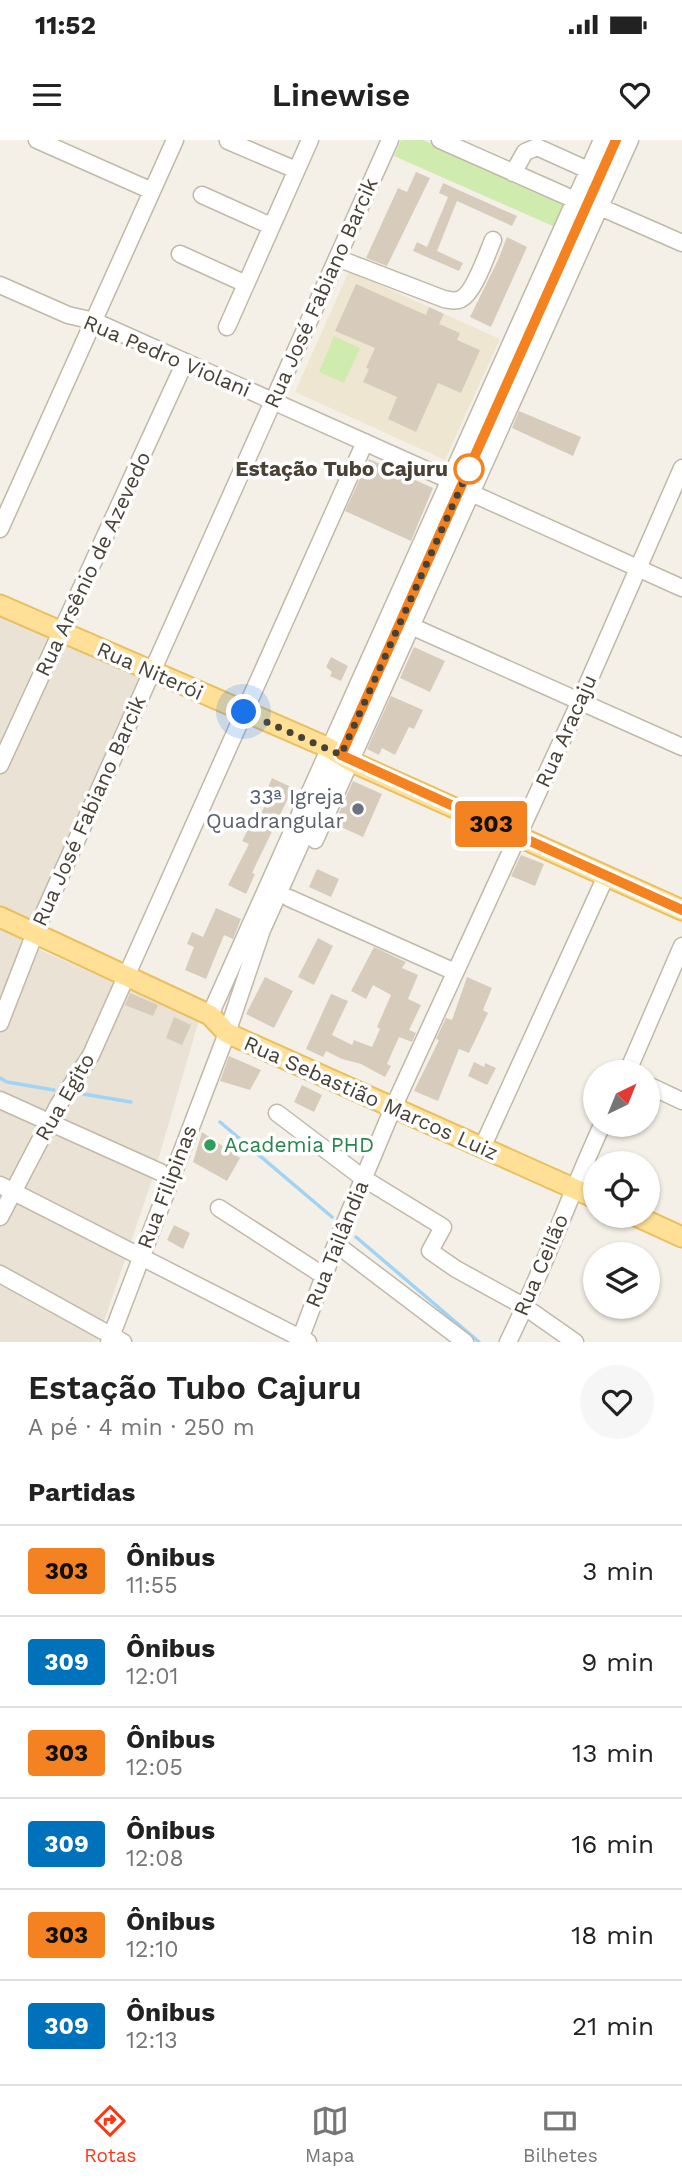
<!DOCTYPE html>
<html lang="pt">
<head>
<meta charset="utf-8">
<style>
  :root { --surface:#fff; --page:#f6f6f6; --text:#222; --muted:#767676; --line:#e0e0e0; --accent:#ff3514 }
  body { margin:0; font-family:"Work Sans",sans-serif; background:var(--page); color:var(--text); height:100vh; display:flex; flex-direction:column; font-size:26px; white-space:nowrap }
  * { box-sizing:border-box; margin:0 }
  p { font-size:23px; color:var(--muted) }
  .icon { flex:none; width:38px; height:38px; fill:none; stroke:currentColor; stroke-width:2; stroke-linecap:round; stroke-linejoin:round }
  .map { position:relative; height:1202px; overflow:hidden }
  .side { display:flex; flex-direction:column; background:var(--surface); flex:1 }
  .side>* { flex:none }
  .badge { padding:0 14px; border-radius:5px; font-size:24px; line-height:46px }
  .needle { width:46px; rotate:43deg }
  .controls { position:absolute; left:583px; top:920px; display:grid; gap:14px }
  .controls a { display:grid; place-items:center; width:77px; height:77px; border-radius:50%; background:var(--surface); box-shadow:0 2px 5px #0004; font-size:35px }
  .you { position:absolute; width:35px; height:35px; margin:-18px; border:5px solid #fff; border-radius:50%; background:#1a73e8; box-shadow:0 0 0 10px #1a73e833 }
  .map>.badge { position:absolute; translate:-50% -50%; box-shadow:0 0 0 4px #fff }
  h2 { padding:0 28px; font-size:26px; line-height:63px }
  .round { display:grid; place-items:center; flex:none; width:74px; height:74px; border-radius:37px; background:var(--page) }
  .headline { display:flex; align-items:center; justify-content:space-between; height:119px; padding:0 28px }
  h1 { font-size:33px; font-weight:600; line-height:52px }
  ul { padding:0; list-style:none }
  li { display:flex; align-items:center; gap:21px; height:91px; padding:0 28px; border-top:2px solid var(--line) }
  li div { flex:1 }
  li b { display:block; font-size:26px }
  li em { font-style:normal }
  li .badge { min-width:77px; font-weight:700; text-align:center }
  .status { display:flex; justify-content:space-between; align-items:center; height:49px; padding:0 35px; background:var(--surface); direction:ltr }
  .status svg { height:19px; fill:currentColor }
  header { display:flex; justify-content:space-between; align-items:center; height:91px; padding:0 28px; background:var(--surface); font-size:32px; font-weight:600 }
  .tab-bar { display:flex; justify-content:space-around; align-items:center; height:98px; border-top:2px solid var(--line); background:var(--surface); font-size:19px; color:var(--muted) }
  .tab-bar a { display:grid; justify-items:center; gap:4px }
  .tab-bar .on { color:var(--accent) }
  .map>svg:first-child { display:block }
  .residential { fill:#e9e2d5 }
  .education { fill:#eee6d1 }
  .green { fill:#d0ebae }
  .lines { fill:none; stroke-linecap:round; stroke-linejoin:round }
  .stream { stroke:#a1d3f4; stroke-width:3.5 }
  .building { fill:#d7ccbc }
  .minor-casing { stroke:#c1b8a9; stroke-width:19 }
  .major-casing { stroke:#eabf60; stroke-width:23 }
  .minor { stroke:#fff; stroke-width:16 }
  .major { stroke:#ffe096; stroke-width:19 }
  .line-casing { stroke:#fff; stroke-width:16 }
  .line { stroke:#f58220; stroke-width:10 }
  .walk { stroke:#484136; stroke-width:7; stroke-dasharray:0 12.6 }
  .stop-dot { fill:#fff; stroke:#f58220; stroke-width:3.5 }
  .worship-dot { fill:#6b7280; stroke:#fff; stroke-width:2.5 }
  .leisure-dot { fill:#2e9e5b; stroke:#fff; stroke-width:2.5 }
  .labels { text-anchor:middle; stroke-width:7; stroke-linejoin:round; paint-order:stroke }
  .street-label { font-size:21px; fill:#484136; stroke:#fff }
  .stop-label { font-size:21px; font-weight:bold; fill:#484136; stroke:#fff; text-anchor:end }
  .worship-label { font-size:21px; fill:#5b616d; stroke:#fff; text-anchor:end }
  .leisure-label { font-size:21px; fill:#27864d; stroke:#fff; text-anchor:start }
</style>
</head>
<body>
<div class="status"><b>11:52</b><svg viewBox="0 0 49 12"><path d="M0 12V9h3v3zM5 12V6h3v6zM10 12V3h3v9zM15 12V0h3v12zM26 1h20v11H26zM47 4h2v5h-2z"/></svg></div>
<header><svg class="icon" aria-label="menu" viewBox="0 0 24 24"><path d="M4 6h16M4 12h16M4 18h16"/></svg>Linewise<svg class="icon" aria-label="heart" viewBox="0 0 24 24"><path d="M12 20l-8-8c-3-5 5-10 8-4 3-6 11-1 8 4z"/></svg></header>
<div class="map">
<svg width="682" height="1202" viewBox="0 0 682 1202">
  <rect width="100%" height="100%" fill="#f5f0e7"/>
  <path class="residential" d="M0,475l141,64 -119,263 177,78 -45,154 -57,168h-97z"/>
  <path class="education" d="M349,131l151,68 -55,121 -150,-68z"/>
  <path class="green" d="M401,0h22l143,63 -11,24 -161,-71z
    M334,196l26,12 -16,35 -25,-11z"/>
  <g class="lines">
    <path class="stream" d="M0,938l7,4 47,8
      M83,954l48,8
      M220,982l112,95
      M356,1097l123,105"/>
  </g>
  <path class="building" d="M416,32l14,6 -43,88 -21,-8 32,-70 9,4z
    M443,43l74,33 -5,10 -55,-25 -20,50 26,12 -4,8 -46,-20 4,-9 10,5 21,-50 -9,-4z
    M507,97l20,10 -36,80 -21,-10 28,-57z
    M356,144l70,31 3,-8 15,7 -5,10 21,9 -3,7 23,10 -19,43 -23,-10 -22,49 -28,-13 9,-22 -34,-15 6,-13 -3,-1 9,-20 -40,-17z
    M519,271l62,26 -8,19 -61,-28z
    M369,319l64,29 -22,53 -66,-30z
    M414,507l31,14 -15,31 -30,-14z
    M331,517l17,9 -7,15 -11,-5 2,-4 -6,-5z
    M391,556l32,14 -9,19 -5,-2 -14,28 -13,-7 -3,7 -12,-6z
    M272,638l21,10 -41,85 3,1 -9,20 -18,-9 21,-41 -7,-3 11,-21 4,2 10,-21 -4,-2z
    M353,641l29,13 -19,43 -29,-13z
    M521,715l23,9 -9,22 -24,-10z
    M317,729l22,10 -8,18 -22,-10z
    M216,768l25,11 -8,20 -9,-4 -18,44 -21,-9 9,-23 -7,-3 5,-12 11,5z
    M318,798l15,8 -19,39 -16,-8z
    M374,807l32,15 -4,6 16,7 -10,24 13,6 -12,25 7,3 -4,9 -13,-5 -12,27 4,2 -6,11 -24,-13 -19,-5 -16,-8 -3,6 -17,-8 25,-55 17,7 -16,34 20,10 2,-5 18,7 8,-18 -3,-2 14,-32 -18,-10 -7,14 -15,-8z
    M265,837l28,14 -19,37 -28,-14z
    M467,837l25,11 -9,22 5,3 -19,40 -10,-4 -21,52 -24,-10 25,-51 -3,-1 10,-21 6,2z
    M130,853l28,12 -5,11 -28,-11z
    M174,877l17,8 -9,20 -16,-7z
    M229,916l32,14 -11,20 -30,-9z
    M474,922l10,5 1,-4 11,5 -9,17 -19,-9z
    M302,945l20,10 -8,17 -20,-10z
    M202,992l38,26 -13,23 -34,-19z
    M174,1085l16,8 -7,16 -16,-9z"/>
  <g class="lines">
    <g class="minor-casing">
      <path id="minor" d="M37,0l115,51
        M440,0l135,60 25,7 82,36
        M228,1l68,29
        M513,33l12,-21 12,-5 51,23
        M202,55l69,31
        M180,114l66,30
        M337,118l107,41c6,1 11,3 17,0 13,-6 26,-45 32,-59
        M0,145l68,30 26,6 355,159
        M227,187l83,-187
        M471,353l211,95
        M0,389l175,-389
        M411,486l271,121
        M0,625l185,-403
        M315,700l315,-700
        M289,758l166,74
        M210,875l392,-875
        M0,883l35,-90 355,-793
        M627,933l55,-127
        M648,945l34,16
        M0,960l160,72
        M277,973l86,65 80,49 -13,24 26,18 69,38 50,35
        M482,1008l124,-272
        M0,1045l308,157
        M219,1068l105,68
        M0,1077l59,-113 32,-49 274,-613
        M336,1104l129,98
        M0,1134l123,68
        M109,1202l118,-309 35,-103 354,-790
        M299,1202l37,-98 57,-136 187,-407 102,-233
        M508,1202c35,-71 61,-145 94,-217"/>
    </g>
    <g class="major-casing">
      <path id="major" d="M0,465l329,143 21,13 332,149
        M0,777l210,98 17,18 368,165
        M636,1076l46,21"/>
    </g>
    <use href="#minor" class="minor"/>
    <use href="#major" class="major"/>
  </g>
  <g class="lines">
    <g class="line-casing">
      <path id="line" d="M616,0l-275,615 341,155"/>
    </g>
    <use href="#line" class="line"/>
    <path class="walk" d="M244,572l97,43 128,-286"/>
  </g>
  <circle class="stop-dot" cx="469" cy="329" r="14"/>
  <circle class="worship-dot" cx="358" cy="669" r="7"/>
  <circle class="leisure-dot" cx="210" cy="1005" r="7"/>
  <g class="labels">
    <g class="street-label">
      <text transform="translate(321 153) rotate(-66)" y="7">Rua José Fabiano Barcik</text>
      <text transform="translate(167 216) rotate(23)" y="7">Rua Pedro Violani</text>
      <text transform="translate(93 424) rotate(-65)" y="7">Rua Arsênio de Azevedo</text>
      <text transform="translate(150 531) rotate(24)" y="7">Rua Niterói</text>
      <text transform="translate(566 591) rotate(-66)" y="7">Rua Aracaju</text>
      <text transform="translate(89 671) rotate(-66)" y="7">Rua José Fabiano Barcik</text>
      <text transform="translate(65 957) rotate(-60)" y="7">Rua Egito</text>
      <text transform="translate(371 958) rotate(24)" y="7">Rua Sebastião Marcos Luiz</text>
      <text transform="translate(167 1047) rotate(-69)" y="7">Rua Filipinas</text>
      <text transform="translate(337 1104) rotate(-68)" y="7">Rua Tailândia</text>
      <text transform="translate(541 1125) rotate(-67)" y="7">Rua Ceilão</text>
    </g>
    <g class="stop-label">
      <text x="448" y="336">Estação Tubo Cajuru</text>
    </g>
    <g class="worship-label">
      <text x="344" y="664">33ª Igreja<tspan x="344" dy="24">Quadrangular</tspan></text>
    </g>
    <g class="leisure-label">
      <text x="224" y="1012">Academia PHD</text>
    </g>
  </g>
</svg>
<div class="controls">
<a><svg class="needle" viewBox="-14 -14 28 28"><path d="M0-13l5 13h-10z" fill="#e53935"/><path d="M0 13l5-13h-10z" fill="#767676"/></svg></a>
<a><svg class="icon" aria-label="locate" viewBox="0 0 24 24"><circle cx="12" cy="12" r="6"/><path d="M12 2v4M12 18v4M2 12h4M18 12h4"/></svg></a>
<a><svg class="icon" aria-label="layers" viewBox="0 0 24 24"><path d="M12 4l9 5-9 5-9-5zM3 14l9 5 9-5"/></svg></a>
</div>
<div class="you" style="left:244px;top:572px"></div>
<b class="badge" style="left:491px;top:684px;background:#f58220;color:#111">303</b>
</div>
<section class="side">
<div class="headline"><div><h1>Estação Tubo Cajuru</h1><p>A pé · 4 min · 250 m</p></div><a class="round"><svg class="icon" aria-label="heart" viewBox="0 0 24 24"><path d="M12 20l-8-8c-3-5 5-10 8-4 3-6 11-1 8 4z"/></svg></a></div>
<h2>Partidas</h2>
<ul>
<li><span class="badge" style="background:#f58220;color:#111">303</span><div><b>Ônibus</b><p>11:55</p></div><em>3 min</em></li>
<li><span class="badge" style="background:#0072bc;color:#fff">309</span><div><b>Ônibus</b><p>12:01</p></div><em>9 min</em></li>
<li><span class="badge" style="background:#f58220;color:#111">303</span><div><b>Ônibus</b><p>12:05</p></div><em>13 min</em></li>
<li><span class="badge" style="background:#0072bc;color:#fff">309</span><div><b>Ônibus</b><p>12:08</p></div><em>16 min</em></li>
<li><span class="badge" style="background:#f58220;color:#111">303</span><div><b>Ônibus</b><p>12:10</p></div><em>18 min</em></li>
<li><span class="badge" style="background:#0072bc;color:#fff">309</span><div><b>Ônibus</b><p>12:13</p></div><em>21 min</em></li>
</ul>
</section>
<nav class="tab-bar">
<a class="on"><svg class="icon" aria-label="directions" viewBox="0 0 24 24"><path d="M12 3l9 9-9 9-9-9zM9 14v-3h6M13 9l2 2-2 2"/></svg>Rotas</a>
<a><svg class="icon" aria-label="map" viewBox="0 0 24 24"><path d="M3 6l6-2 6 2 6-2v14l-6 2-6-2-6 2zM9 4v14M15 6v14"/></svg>Mapa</a>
<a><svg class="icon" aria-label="tickets" viewBox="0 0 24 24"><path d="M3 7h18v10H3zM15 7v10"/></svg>Bilhetes</a>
</nav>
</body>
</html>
